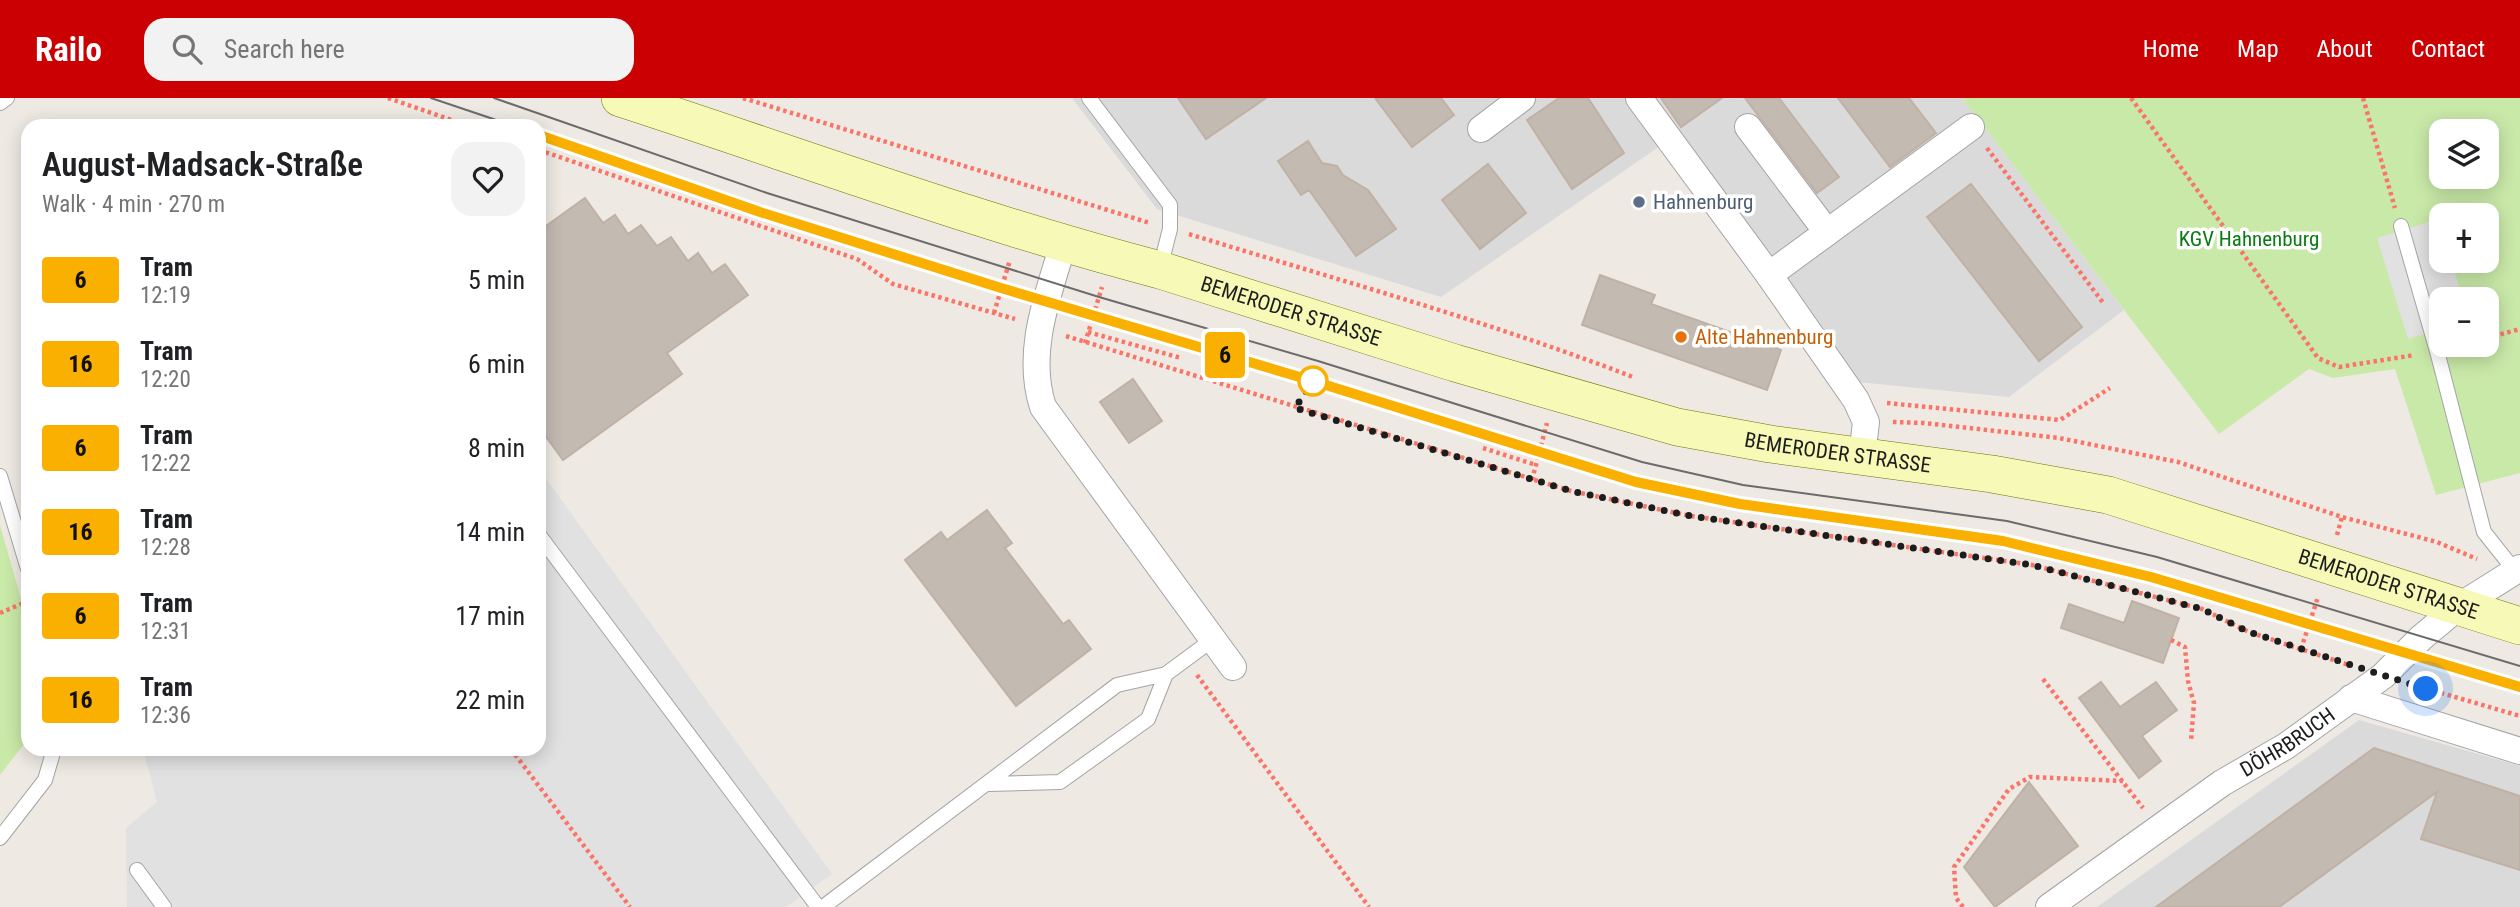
<!DOCTYPE html>
<html lang="en">
<head>
<meta charset="utf-8">
<style>
  :root { --surface:#fff; --page:#f2f2f2; --text:#202124; --muted:#757577; --accent:#ca0003 }
  body { margin:0; font-family:"Roboto Condensed",sans-serif; background:var(--page); color:var(--text); height:100vh; display:flex; flex-direction:column; font-size:26px; white-space:nowrap }
  * { box-sizing:border-box; margin:0 }
  p { font-size:23px; color:var(--muted) }
  .icon { flex:none; width:38px; height:38px; fill:none; stroke:currentColor; stroke-width:2; stroke-linecap:round; stroke-linejoin:round }
  .map { position:relative; flex:1; overflow:hidden }
  .drawer { position:absolute; left:21px; top:21px; width:525px; height:637px; display:flex; flex-direction:column; background:var(--surface); border-radius:21px; box-shadow:0 4px 18px #0003 }
  .drawer>* { flex:none }
  .badge { padding:0 14px; border-radius:5px; font-size:24px; line-height:46px }
  .tools { position:absolute; left:2429px; top:21px; display:grid; gap:14px }
  .tools a { display:grid; place-items:center; width:70px; height:70px; border-radius:14px; background:var(--surface); box-shadow:0 4px 18px #0003; font-size:35px }
  .you { position:absolute; width:35px; height:35px; margin:-18px; border:5px solid #fff; border-radius:50%; background:#1a73e8; box-shadow:0 0 0 10px #1a73e833 }
  .map>.badge { position:absolute; translate:-50% -50%; box-shadow:0 0 0 4px #fff }
  .round { display:grid; place-items:center; flex:none; width:74px; height:74px; border-radius:21px; background:var(--page) }
  .head { display:flex; align-items:center; justify-content:space-between; height:119px; padding:0 21px }
  h1 { font-size:33px; font-weight:600; line-height:52px }
  ul { padding:0; list-style:none }
  li { display:flex; align-items:center; gap:21px; height:84px; padding:0 21px }
  li div { flex:1 }
  li b { display:block; font-size:26px }
  li em { font-style:normal }
  li .badge { min-width:77px; font-weight:700; text-align:center }
  header { display:flex; align-items:center; gap:42px; box-sizing:border-box; height:98px; padding:0 35px; background:var(--accent); color:#fff }
  header strong { font-size:33px }
  nav { display:flex; gap:38px; margin-inline-start:auto; font-size:24px }
  .search { width:490px; height:63px; background:var(--page); display:flex; align-items:center; gap:18px; box-sizing:border-box; padding:0 24px; border-radius:21px; color:var(--muted); font-size:26px }
  .map>svg:first-child { display:block }
  .residential { fill:#dbdada }
  .grass { fill:#c9e9a8; fill-rule:evenodd }
  .parking { fill:#e1e1e1 }
  .building { fill:#c3bab2; stroke:#c0b1a5; stroke-width:2 }
  .lines { fill:none; stroke-linecap:round; stroke-linejoin:round }
  .lane-casing { stroke:#a4a4a4; stroke-width:16 }
  .street-casing { stroke:#a4a4a4; stroke-width:28 }
  .secondary-casing { stroke:#6a7404; stroke-width:38 }
  .path { stroke:#fa7568; stroke-width:4.5; stroke-dasharray:3.5 3.5; stroke-linecap:butt }
  .lane { stroke:#fff; stroke-width:14 }
  .street { stroke:#fff; stroke-width:26 }
  .secondary { stroke:#f7f9b6; stroke-width:37 }
  .tram { stroke:#6b6b6b; stroke-width:2 }
  .line-casing { stroke:#fff; stroke-width:16 }
  .line { stroke:#f9b000; stroke-width:10 }
  .walk { stroke:#1d1d1d; stroke-width:7; stroke-dasharray:0 12.6 }
  .service-dot { fill:#5c6f8a; stroke:#fff; stroke-width:2.5 }
  .food-dot { fill:#e8710a; stroke:#fff; stroke-width:2.5 }
  .stop-dot { fill:#fff; stroke:#f9b000; stroke-width:3.5 }
  .labels { text-anchor:middle; stroke-width:7; stroke-linejoin:round; paint-order:stroke }
  .service-label { font-size:21px; fill:#4e5e75; stroke:#fff; text-anchor:start }
  .park-label { font-size:21px; fill:#0b7b12; stroke:#fff }
  .street-label { font-size:21px; fill:#1d1d1d; stroke:#fff }
  .food-label { font-size:21px; fill:#c56008; stroke:#fff; text-anchor:start }
</style>
</head>
<body>
<header>
<strong>Railo</strong>
<div class="search"><svg class="icon" aria-label="search" viewBox="0 0 24 24"><circle cx="10" cy="10" r="6"/><path d="M15 15l6 6"/></svg>Search here</div>
<nav><a>Home</a><a>Map</a><a>About</a><a>Contact</a></nav>
</header>
<div class="map">
<svg width="2520" height="809" viewBox="0 0 2520 809">
  <rect width="100%" height="100%" fill="#eeeae3"/>
  <path class="residential" d="M1072,0h890l162,212 -115,87 -152,-15 -181,-247 -235,162 -284,-88z
    M2359,622l161,46v141h-423z"/>
  <path class="grass" d="M1962,0h558v375l-84,22 -41,-126 -62,9 -24,-9 -90,65zM2441,33h46v46h-46zM2441,117h46v46h-46zM2441,201h46v46h-46z
    M0,427l28,98v116l-28,36z"/>
  <path class="parking" d="M2439,121l2,9v33h10l12,38h-22v30l-33,10 -31,-101z
    M539,371l293,405 -46,33h-659l-1,-79 31,-26 -14,-53h396z"/>
  <path class="building" d="M1178,0h88l-60,41z
    M1375,0h66l13,17 -42,32z
    M1559,0h29l36,55 -52,36 -45,-69z
    M1661,0h61l-41,29z
    M1745,0h34l60,79 -22,16z
    M1838,0h71l27,35 -46,34z
    M1308,43l14,22 15,3 6,9 25,15 28,39 -40,27 -47,-66 -8,5 -23,-34z
    M1488,66l38,49 -46,36 -38,-49z
    M1971,86l111,143 -43,34 -112,-144z
    M585,100l18,25 12,-8 13,19 13,-9 16,21 14,-9 17,24 10,-8 14,20 13,-9 23,31 -81,58 15,21 -119,86 -24,-33v-196z
    M1600,177l55,20 -4,9 130,46 -14,40 -185,-65z
    M1133,281l29,42 -33,22 -29,-41z
    M987,412l25,33 -7,5 58,76 6,-4 22,29 -75,57 -111,-146 36,-28 6,8z
    M2132,503l47,17 -16,45 -102,-35 8,-24 55,19z
    M2101,584l19,25 36,-25 21,28 -35,26 19,25 -22,17 -60,-80z
    M2374,650l146,48v74l-99,-31 16,-47 -158,115h-123z
    M2029,684l49,64 -83,61 -31,-40z"/>
  <g class="lines">
    <g class="lane-casing">
      <path id="lane" d="M1089,0l81,107v24l-10,39
        M0,5l7,-5
        M2401,128l36,125 47,181 31,39
        M0,378l28,93
        M539,437l279,372
        M988,686l72,-2 88,-63 18,-45
        M0,740l45,-58 9,-31
        M137,772l27,37
        M823,809l294,-222 49,-11 46,-34"/>
    </g>
    <g class="street-casing">
      <g id="street">
        <path d="M1639,0l130,177 87,125 10,22 -4,35"/>
        <path d="M1748,29l79,105"/>
        <path d="M1481,31l41,-31"/>
        <path d="M1064,144c-16,53 -39,110 -21,165l190,260"/>
        <path d="M1769,177l202,-148"/>
        <path d="M2351,600l169,53"/>
        <path id="s1" d="M2049,809l173,-124 64,-37 97,-70 38,-38 37,-31 62,-39"/>
      </g>
    </g>
    <g class="secondary-casing">
      <g id="secondary">
        <path id="s2" d="M620,0c179,58 357,124 540,172l295,93 222,64 93,17 222,30 116,21 412,131"/>
      </g>
    </g>
    <path class="path" d="M388,0l81,28
      M743,0l407,125
      M2131,0l187,260 21,9 76,-12
      M2363,0l32,110
      M1987,50l117,156
      M539,52l318,109 36,25 122,35
      M1189,136c149,46 299,87 444,143
      M994,215l16,-53
      M1088,234l93,26
      M1066,238l505,155 120,25 341,49 170,44 47,23 100,33
      M2487,240l33,-9
      M1085,245l17,-56
      M1887,305l173,17 50,-32
      M1893,324l31,1 135,15 119,24 164,55 95,25 40,17
      M1483,350l53,17
      M1532,382l15,-57
      M2337,437l5,-18
      M0,515l28,-12
      M2171,542l14,7 3,34 6,22 -3,38
      M2301,551l17,-52
      M1197,577l172,232
      M2043,581l100,129
      M2414,587l106,31
      M511,651l119,158
      M1963,809l-7,-9 -2,-31 55,-78 21,-12 93,4"/>
    <use href="#lane" class="lane"/>
    <use href="#street" class="street"/>
    <use href="#secondary" class="secondary"/>
    <path class="tram" d="M431,0l83,28
      M494,0l273,95 332,104 219,64 324,101 101,23 264,36 150,36 363,109
      M539,37l221,77 241,76 312,93 323,101 104,22 263,37 148,36 369,110"/>
  </g>
  <g class="lines">
    <g class="line-casing">
      <path id="line" d="M539,37l221,77 241,76 312,93 323,101 104,22 263,37 148,36 369,110"/>
    </g>
    <use href="#line" class="line"/>
    <path class="walk" d="M1313,283l-18,27 276,83 120,25 341,49 170,44 47,23 177,57"/>
  </g>
  <circle class="service-dot" cx="1639" cy="104" r="7"/>
  <circle class="food-dot" cx="1681" cy="239" r="7"/>
  <circle class="stop-dot" cx="1313" cy="283" r="14"/>
  <g class="labels">
    <g class="service-label">
      <text x="1653" y="111">Hahnenburg</text>
    </g>
    <g class="park-label">
      <text x="2249" y="148">KGV Hahnenburg</text>
    </g>
    <g class="street-label">
      <text dy="7" stroke="none"><textPath href="#s2" startOffset="704">BEMERODER STRASSE</textPath></text>
      <text dy="7" stroke="none"><textPath href="#s2" startOffset="1270">BEMERODER STRASSE</textPath></text>
      <text dy="7" stroke="none"><textPath href="#s2" startOffset="1838">BEMERODER STRASSE</textPath></text>
      <text dy="7" stroke="none"><textPath href="#s1" startOffset="290">DÖHRBRUCH</textPath></text>
    </g>
    <g class="food-label">
      <text x="1695" y="246">Alte Hahnenburg</text>
    </g>
  </g>
</svg>
<div class="tools">
<a><svg class="icon" aria-label="layers" viewBox="0 0 24 24"><path d="M12 4l9 5-9 5-9-5zM3 14l9 5 9-5"/></svg></a>
<a>+</a>
<a>−</a>
</div>
<div class="you" style="left:2426px;top:591px"></div>
<b class="badge" style="left:1225px;top:257px;background:#f9b000;color:#111">6</b>
<section class="drawer">
<div class="head"><div><h1>August-Madsack-Straße</h1><p>Walk · 4 min · 270 m</p></div><a class="round"><svg class="icon" aria-label="heart" viewBox="0 0 24 24"><path d="M12 20l-8-8c-3-5 5-10 8-4 3-6 11-1 8 4z"/></svg></a></div>
<ul>
<li><span class="badge" style="background:#f9b000;color:#111">6</span><div><b>Tram</b><p>12:19</p></div><em>5 min</em></li>
<li><span class="badge" style="background:#f9b000;color:#111">16</span><div><b>Tram</b><p>12:20</p></div><em>6 min</em></li>
<li><span class="badge" style="background:#f9b000;color:#111">6</span><div><b>Tram</b><p>12:22</p></div><em>8 min</em></li>
<li><span class="badge" style="background:#f9b000;color:#111">16</span><div><b>Tram</b><p>12:28</p></div><em>14 min</em></li>
<li><span class="badge" style="background:#f9b000;color:#111">6</span><div><b>Tram</b><p>12:31</p></div><em>17 min</em></li>
<li><span class="badge" style="background:#f9b000;color:#111">16</span><div><b>Tram</b><p>12:36</p></div><em>22 min</em></li>
</ul>
</section>
</div>
</body>
</html>
